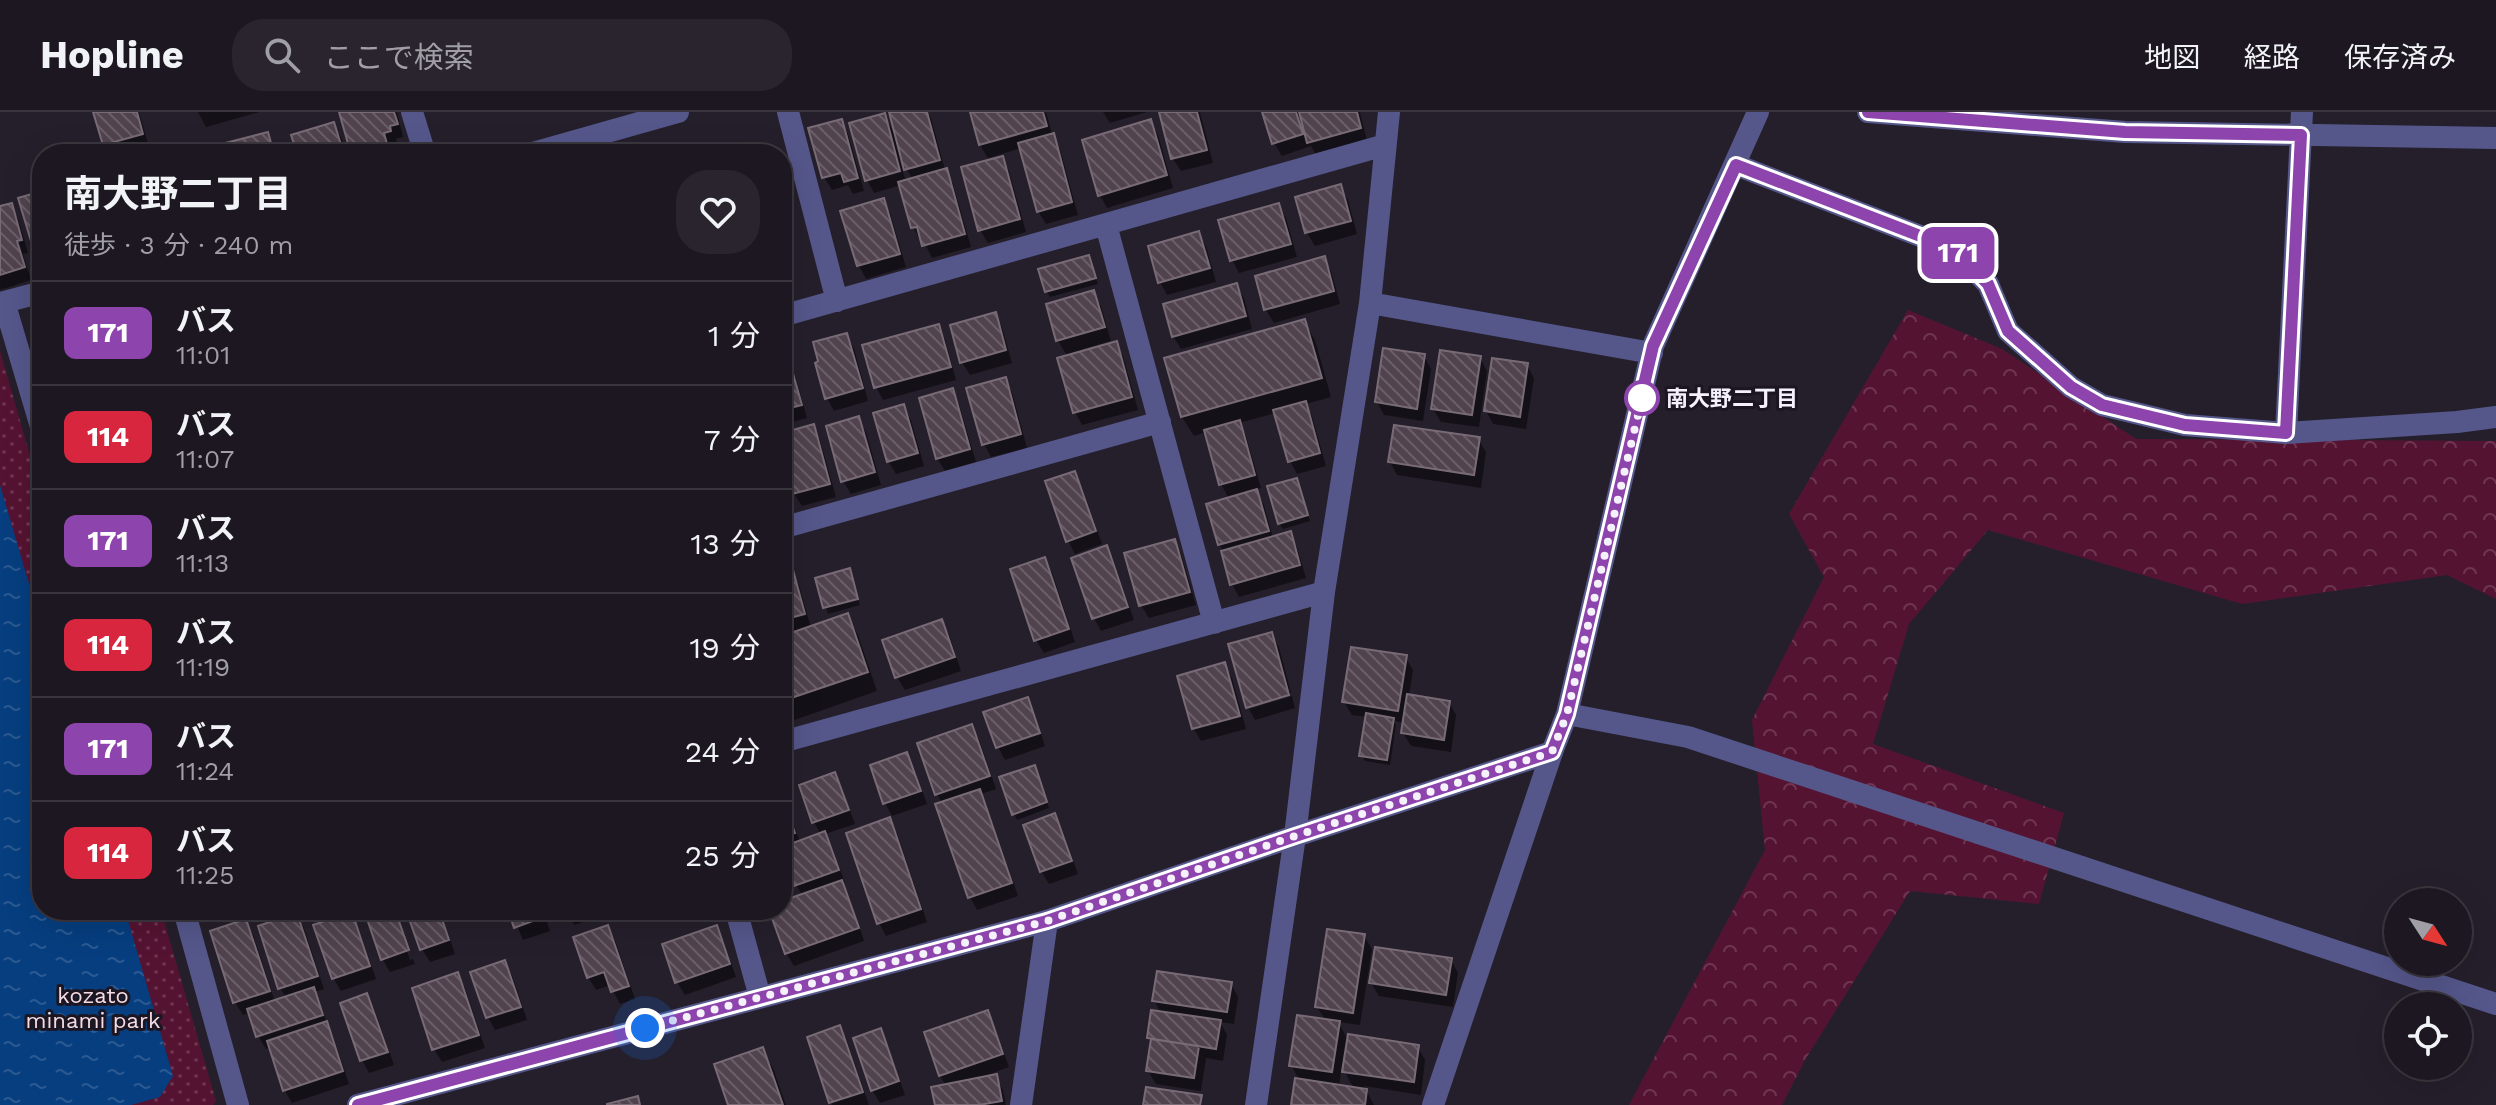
<!DOCTYPE html>
<html lang="ja">
<head>
<meta charset="utf-8">
<style>
  :root { --surface:#1c1720; --page:#29242d; --text:#f1f3f6; --muted:#a09fa5; --line:#3a363e }
  body { margin:0; font-family:"Work Sans","Noto Sans JP",sans-serif; background:var(--page); color:var(--text); height:100vh; display:flex; flex-direction:column; font-size:30px; white-space:nowrap }
  * { box-sizing:border-box; margin:0 }
  p { font-size:26px; color:var(--muted) }
  .icon { flex:none; width:44px; height:44px; fill:none; stroke:currentColor; stroke-width:2; stroke-linecap:round; stroke-linejoin:round }
  .map { position:relative; flex:1; overflow:hidden }
  .side { position:absolute; left:32px; top:32px; width:760px; height:776px; display:flex; flex-direction:column; background:var(--surface); border-radius:32px; box-shadow:0 8px 32px #0002,0 0 0 2px var(--line) }
  .side>* { flex:none }
  .badge { padding:0 16px; border-radius:12px; font-size:28px; line-height:52px }
  .needle { width:52px; rotate:126deg }
  .buttons { position:absolute; left:2384px; top:776px; display:grid; gap:16px }
  .buttons a { display:grid; place-items:center; width:88px; height:88px; border-radius:50%; background:var(--surface); box-shadow:0 8px 32px #0002,0 0 0 2px var(--line); font-size:40px }
  .you { position:absolute; width:40px; height:40px; margin:-20px; border:6px solid #fff; border-radius:50%; background:#1a73e8; box-shadow:0 0 0 12px #1a73e833 }
  .map>.badge { position:absolute; translate:-50% -50%; box-shadow:0 0 0 4px #fff }
  .round { display:grid; place-items:center; flex:none; width:84px; height:84px; border-radius:32px; background:var(--page) }
  .summary { display:flex; align-items:center; justify-content:space-between; height:136px; padding:0 32px }
  h1 { font-size:38px; font-weight:700; line-height:60px }
  ul { padding:0; list-style:none }
  li { display:flex; align-items:center; gap:24px; height:104px; padding:0 32px; border-top:2px solid var(--line) }
  li div { flex:1 }
  li b { display:block; font-size:30px }
  li em { font-style:normal }
  li .badge { min-width:88px; font-weight:700; text-align:center }
  header { display:flex; align-items:center; gap:48px; box-sizing:border-box; height:112px; padding:0 40px; background:var(--surface); border-bottom:2px solid var(--line) }
  header strong { font-size:38px }
  nav { display:flex; gap:44px; margin-inline-start:auto; font-size:28px }
  .search { width:560px; height:72px; background:var(--page); display:flex; align-items:center; gap:20px; box-sizing:border-box; padding:0 28px; border-radius:32px; color:var(--muted); font-size:30px }
  .map>svg:first-child { display:block }
  .forest { fill:url(#forest-crowns) }
  .park { fill:url(#park-dots) }
  .water { fill:url(#water-ripples) }
  .shadow { fill:#0007; fill-rule:evenodd }
  .building { fill:url(#building-back-hatch); stroke:#786b76; stroke-width:2 }
  .lines { fill:none; stroke-linecap:round; stroke-linejoin:round }
  .service { stroke:#55578b; stroke-width:22 }
  .minor { stroke:#55578b; stroke-width:22 }
  .tertiary { stroke:#55578b; stroke-width:22 }
  .line-casing { stroke:#fff; stroke-width:18 }
  .line { stroke:#8e44ad; stroke-width:12 }
  .walk { stroke:#f5f1fa; stroke-width:8; stroke-dasharray:0 14.4 }
  .stop-dot { fill:#fff; stroke:#8e44ad; stroke-width:4 }
  .labels { text-anchor:middle; stroke-width:6; stroke-linejoin:round; paint-order:stroke }
  .stop-label { font-size:22px; font-weight:bold; fill:#f5f1fa; stroke:#1b1622; text-anchor:start }
  .park-label { font-size:22px; fill:#f5dce4; stroke:#1b1622 }
</style>
</head>
<body>
<header>
<strong>Hopline</strong>
<div class="search"><svg class="icon" aria-label="search" viewBox="0 0 24 24"><circle cx="10" cy="10" r="6"/><path d="M15 15l6 6"/></svg>ここで検索</div>
<nav><a>地図</a><a>経路</a><a>保存済み</a></nav>
</header>
<div class="map">
<svg width="2496" height="993" viewBox="0 0 2496 993">
  <defs>
    <pattern id="forest-crowns" width="20" height="18" patternUnits="userSpaceOnUse" patternTransform="scale(2)"><rect width="20" height="18" fill="#551332"/><path d="M2 6a3 3 0 1 1 6 0M12 15a3 3 0 1 1 6 0" fill="none" stroke="#6e3651"/></pattern>
    <pattern id="park-dots" width="8" height="8" patternUnits="userSpaceOnUse" patternTransform="scale(2)"><rect width="8" height="8" fill="#551332"/><path d="M2 2h.1M6 6h.1" fill="none" stroke="#6e3651" stroke-width="1.8" stroke-linecap="round"/></pattern>
    <pattern id="water-ripples" width="26" height="14" patternUnits="userSpaceOnUse" patternTransform="scale(2)"><rect width="26" height="14" fill="#063e7f"/><path d="M2 4q2-2 4 0t4 0M15 11q2-2 4 0t4 0" fill="none" stroke="#2b5a92"/></pattern>
    <pattern id="building-back-hatch" width="6" height="6" patternUnits="userSpaceOnUse" patternTransform="scale(2)"><rect width="6" height="6" fill="#50434e"/><path d="M-1 5l2 2M0 0l6 6M5-1l2 2" fill="none" stroke="#6a5f68"/></pattern>
  </defs>
  <rect width="100%" height="100%" fill="#251f2b"/>
  <path class="forest" d="M1908,198l94,39 134,90 360,2v158l-49,-24 -205,29 -254,-74 -79,94 -36,120 191,69 -25,91 -129,-13 -105,169 -23,45h-153l136,-255 -13,-130 72,-143 -35,-63z"/>
  <path class="park" d="M0,239l42,146v413h119l55,191 -3,4h-213z"/>
  <path class="water" d="M0,373l42,143v282h83l48,166 -13,21 -29,8h-131z"/>
  <path class="shadow" d="M95,0h44l10,35 -24,7h-15l-5,-9z
    M198,0h62l-54,15z
    M342,0h55l6,25 -7,2 1,5 -7,2 2,8h-39z
    M897,0h31l3,6 14,52 8,14 18,63 -39,11 -9,-18h-3l-7,-13 -12,-42 -27,8 -7,-13 17,-65 12,21zM900,49h2l11,19 -7,2z
    M972,0h74l6,22 8,15 18,66 -32,9 -8,-13 -17,-63 -33,10 -8,-13z
    M1103,0h44l-37,11z
    M1161,0h39l13,51 -32,8 -8,-12z
    M1265,0h95l7,29 -51,14 -5,-9 -29,10 -8,-13z
    M841,9l7,13 16,57 -11,3 -5,-9 -16,5 -8,-13z
    M1150,10l8,13 15,53 -66,20 -7,-13z
    M333,13l8,12 5,17h-47z
    M267,22l12,20h-88z
    M1002,46l7,13 17,61 -38,11 -8,-13z
    M1340,75l8,13 9,34 -42,12 -8,-13 -9,-34z
    M883,88l7,13 16,54 -40,12 -7,-13 -16,-54z
    M11,93l7,13 10,35 -5,1 8,26 -31,10v-82z
    M1278,93l8,13 11,39 -58,16 -7,-13z
    M1198,121l8,13 10,36 -49,13 -7,-13z
    M1088,145l10,27 -48,13 -4,-6z
    M1324,147l7,12 9,33 -66,19 -8,-13 -8,-32z
    M1236,173l8,13 8,31 -71,20 -8,-13z
    M1093,181l8,13 10,35 -28,8 1,3 32,-9 7,13 15,54 -56,15 -7,-13 -7,-55 -10,-16 -10,-36z
    M995,202l7,13 10,36 -42,12 -8,-13z
    M1304,209l11,19 16,57 -25,7 6,12 14,50 -29,8 -7,-13 -14,-48 -37,10 7,13 15,52 -6,2 9,15 9,33 17,-4 7,13 9,31 -67,19 -7,-13 -8,-32 -5,-8 10,-45 -8,-15 -15,-52 -12,4 -12,-19 -15,-57z
    M938,214l7,13 11,41 -73,20 -7,-13z
    M846,223l8,13 14,53 -34,10 -7,-13z
    M1424,244l7,13 -8,52 -39,-6 -7,-13z
    M1480,246l7,13 -8,56 -38,-5 -8,-13z
    M789,253l7,13 11,40 -25,7v-58z
    M1527,253l7,13 -8,51 -33,-5 -7,-13z
    M1005,267l7,13 15,56 -36,9 -7,-13z
    M952,279l7,13 17,58 -31,9 -8,-13z
    M903,295l8,13 13,46 -28,8 -8,-13z
    M858,307l8,13 15,53 -30,9 -8,-13z
    M813,315l7,13 16,57 -34,9 -8,-12 -12,-44v-15z
    M1478,327l8,13 -5,36 -84,-13 -7,-13z
    M1074,362l8,13 20,57 -27,10 -7,-13z
    M1296,368l14,41 -27,8 -4,-6z
    M782,383l5,20 -5,1z
    M1174,429l7,13 15,51 -47,13 -8,-13 -14,-51z
    M1106,436l7,12 21,60 -33,11 -7,-13 -20,-59z
    M1044,448l8,12 23,70 -31,11 -8,-13z
    M849,459l11,34 -32,9 -10,-35z
    M792,460l7,13 12,43 36,-12 11,19 19,56 -91,32 -4,-6v-142z
    M941,510l8,12 12,37 -56,19 -8,-13 -12,-36z
    M1271,522l8,13 12,46 -43,12z
    M1405,545l8,13 -4,26 40,6 7,13 -5,37 -40,-6 -8,-13 2,-10 -11,-2 2,4 -6,40 -25,-4 -4,-6 6,-38 -15,-2 -8,-13z
    M1224,553l8,13 14,51 -45,12 -8,-13z
    M1292,584l3,12 -40,12 -6,-11z
    M1027,587l7,13 11,34 -40,14 -7,-13 -12,-34z
    M971,614l8,13 17,50 -15,5 5,10 32,92 -41,14 -7,-13 -28,-94 -5,-9z
    M906,643l8,13 13,36 -35,12 -7,-13z
    M1037,662l12,34 -32,12 -3,-6z
    M834,663l8,13 13,36 -30,10 7,13 13,36 -3,1 7,12 15,45 -70,25 -8,-13 -15,-43h11v-7l21,-7 -7,-11 -11,-33 -3,1v-63l18,53 21,-8 -7,-13z
    M1054,704l8,13 16,45 -29,10 -8,-13z
    M889,708l8,13 30,89 -41,14 -7,-13 -31,-89z
    M366,798h27l17,50 3,-1 2,5 -25,8 -7,-12z
    M409,798h31l15,44 -25,8 -8,-13z
    M510,798h33l7,21 -27,9z
    M566,798h35l2,6 -29,9z
    M351,802l7,13 18,52 -35,12 -7,-12 -18,-53z
    M297,803l7,13 20,61 -10,3 19,44 16,48 -57,19 -7,-12 -14,-44 -5,2 -8,-13 -8,-23 -7,2 -8,-13 10,-81 8,13 22,68 11,-4 -6,-10z
    M607,815l8,13 20,59 -15,5 -10,-19 -14,5 -8,-13z
    M716,816l7,12 13,37 -51,18 -8,-13z
    M1364,824l8,13 -12,76 -22,-3 11,20 69,5 7,13 -4,35 -57,-9 10,19h-81l7,-24 -9,-16 35,-44 -9,-14zM1342,954l8,16 5,7 -16,-3z
    M1451,848l7,13 -5,34 -74,-11 -8,-13z
    M504,851l8,12 15,45 -32,10 -7,-13 -16,-44z
    M458,863l7,13 20,60 -43,14 -8,-13z
    M1231,872l7,13 -4,27 -14,-2 7,13 -4,26 -17,-3 -5,33 -45,-7 -8,-13 4,-27 -3,-6 12,-25 -7,-13z
    M366,883l8,13 20,57 -25,8 -7,-13z
    M987,900l7,13 15,42 -27,10 1,2 13,-2 7,13 3,15h-69l9,-19 -6,-10 -14,-43z
    M839,916l8,13 22,64h-37l-1,-2 -22,-65z
    M880,919l7,13 18,51 -25,8 -8,-13z
    M762,937l11,19 13,37h-56z"/>
  <path class="building" d="M93,0h44l6,22 -40,11z
    M339,0h55l4,12 -8,2 1,5 -7,2 3,11 -10,2 2,8h-28z
    M889,0h38l13,48 -36,10z
    M970,0h73l4,14 -68,19z
    M1159,0h38l10,38 -36,9z
    M1262,0h34l7,22 -31,10z
    M1299,0h58l4,16 -54,15z
    M885,1l15,58 -35,10 -16,-58z
    M842,7l16,59 -14,4 -3,-9 -19,5 -14,-50z
    M1151,7l16,56 -69,21 -16,-56z
    M334,10l8,26 -4,1 2,5h-43l-6,-19z
    M268,20l6,22h-91z
    M1054,21l18,69 -35,10 -19,-69z
    M1003,44l17,63 -42,12 -17,-64z
    M947,56l18,66 -43,12 -5,-19 -6,1 -13,-46z
    M1341,72l10,37 -46,12 -10,-36z
    M42,79v69l-5,1 -19,-63z
    M884,86l16,56 -43,12 -17,-55z
    M12,91l10,37 -5,1 8,26 -25,8v-69z
    M1279,91l12,41 -61,17 -12,-41z
    M1199,119l11,37 -52,15 -10,-37z
    M1089,143l7,23 -51,14 -7,-23z
    M1325,144l9,35 -70,19 -9,-34z
    M1237,171l9,33 -74,21 -9,-33z
    M1094,178l11,37 -49,14 -10,-37z
    M996,200l10,38 -46,13 -10,-38z
    M1305,207l17,59 -141,39 -17,-59z
    M939,212l12,43 -77,21 -12,-43z
    M847,221l16,55 -38,11 -10,-36 3,-2 -5,-19z
    M1117,229l15,56 -59,16 -16,-55z
    M1383,236l42,6 -8,55 -42,-7z
    M1440,238l41,6 -9,59 -41,-6z
    M1492,246l36,5 -8,54 -36,-6z
    M790,251l12,42 -20,5v-45z
    M1006,265l15,57 -39,11 -16,-57z
    M953,276l17,61 -34,10 -17,-61z
    M1306,289l14,52 -32,9 -15,-52z
    M904,292l14,49 -31,9 -14,-49z
    M859,304l16,56 -34,10 -15,-56z
    M1240,308l15,55 -36,10 -15,-55z
    M814,312l16,60 -38,10 -10,-36v-25z
    M1394,313l86,12 -6,38 -86,-13z
    M1075,359l21,60 -30,11 -21,-61z
    M1297,366l11,37 -30,9 -11,-38z
    M1257,377l12,42 -51,14 -12,-41z
    M1291,419l9,34 -70,20 -9,-34z
    M1175,427l15,53 -51,14 -15,-53z
    M1107,433l21,62 -36,12 -21,-61z
    M1045,445l24,72 -35,12 -24,-72z
    M850,456l8,31 -35,9 -8,-30z
    M793,458l12,44 -23,6v-47z
    M848,501l20,59 -86,29v-65z
    M942,507l13,38 -60,21 -13,-38z
    M1272,520l17,63 -43,13 -18,-64z
    M1351,535l56,8 -9,56 -56,-9z
    M1225,550l15,54 -48,13 -15,-53z
    M1407,582l43,7 -6,39 -43,-7z
    M1028,585l12,36 -44,15 -13,-36z
    M1366,601l28,5 -7,42 -28,-4z
    M972,612l18,52 -55,19 -18,-52z
    M907,640l14,39 -38,13 -13,-39z
    M1035,653l12,37 -35,13 -13,-38z
    M835,660l14,38 -37,13 -13,-38z
    M980,677l32,94 -44,15 -33,-94z
    M782,682l13,39 -13,4z
    M1055,701l17,48 -32,11 -17,-47z
    M890,705l31,92 -44,15 -31,-91z
    M825,719l14,39 -45,16 -12,-39z
    M842,768l17,48 -74,26 -16,-44h13v-9z
    M364,798h31l14,40 -28,10z
    M406,798h33l10,30 -29,10z
    M508,798h34l2,7 -30,11z
    M352,800l18,54 -38,13 -19,-54z
    M297,801l21,63 -40,13 -20,-63z
    M246,807l24,72 -37,12 -23,-72z
    M608,813l21,61 -18,6 -7,-20 -17,6 -14,-41z
    M717,813l13,39 -55,19 -13,-39z
    M1327,817l38,5 -12,79 -38,-6z
    M1375,835l77,11 -6,37 -77,-12z
    M505,848l16,47 -35,11 -16,-46z
    M1157,859l75,11 -5,30 -75,-11z
    M458,860l21,63 -47,15 -20,-62z
    M314,875l9,28 -67,22 -9,-28z
    M367,881l21,59 -28,9 -20,-58z
    M988,898l15,44 -64,22 -15,-44z
    M1151,898l70,10 -5,29 -69,-11z
    M1297,903l43,6 -8,51 -43,-6z
    M327,909l16,50 -60,20 -16,-50z
    M840,913l23,67 -34,11 -22,-66z
    M881,916l18,53 -28,10 -18,-53z
    M1348,922l71,11 -5,37 -72,-10z
    M1151,927l48,7 -5,32 -48,-7z
    M763,935l20,58h-55l-14,-41z
    M997,962l5,27 -23,4h-44l-4,-18z
    M1295,966l72,11 -2,16h-74z
    M1146,975l56,8 -2,10h-57z
    M638,984l2,9h-33v-1z"/>
  <g class="lines">
    <path class="service" d="M1736,53l218,84 34,35 20,47 63,56 31,18 83,20 101,8 171,-11 39,-5"/>
    <path class="minor" d="M412,0l13,42
      M788,0l49,189
      M1868,0l257,20 371,6
      M529,42l149,-42
      M1106,113l108,398
      M4,190l38,128
      M0,191l42,-11
      M1370,191l282,50
      M782,204l603,-171
      M2286,321l16,-321
      M782,416l378,-106
      M1567,602l121,23 808,267
      M782,630l542,-150
      M184,798l54,195
      M736,798l24,87
      M1021,993l26,-184
      M1256,993l39,-269 29,-244 46,-289 19,-191
      M1433,993l119,-353 15,-38 86,-368 105,-234"/>
    <path class="tertiary" d="M358,993l689,-184 248,-85 257,-84"/>
  </g>
  <g class="lines">
    <g class="line-casing">
      <path id="line" d="M358,993l689,-184 248,-85 257,-84 15,-38 86,-368 83,-181 218,84 34,35 20,47 63,56 31,18 83,20 101,8 15,-298 -176,-3 -257,-20"/>
    </g>
    <use href="#line" class="line"/>
    <path class="walk" d="M645,916l402,-107 248,-85 257,-84 15,-38 75,-316"/>
  </g>
  <circle class="stop-dot" cx="1642" cy="286" r="16"/>
  <g class="labels">
    <g class="stop-label">
      <text x="1666" y="294">南大野二丁目</text>
    </g>
    <g class="park-label">
      <text x="93" y="891">kozato<tspan x="93" dy="25">minami park</tspan></text>
    </g>
  </g>
</svg>
<div class="buttons">
<a><svg class="needle" viewBox="-14 -14 28 28"><path d="M0-13l5 13h-10z" fill="#e53935"/><path d="M0 13l5-13h-10z" fill="#a09fa5"/></svg></a>
<a><svg class="icon" aria-label="locate" viewBox="0 0 24 24"><circle cx="12" cy="12" r="6"/><path d="M12 2v4M12 18v4M2 12h4M18 12h4"/></svg></a>
</div>
<div class="you" style="left:645px;top:916px"></div>
<b class="badge" style="left:1958px;top:141px;background:#8e44ad;color:#fff">171</b>
<section class="side">
<div class="summary"><div><h1>南大野二丁目</h1><p>徒歩 · 3 分 · 240 m</p></div><a class="round"><svg class="icon" aria-label="heart" viewBox="0 0 24 24"><path d="M12 20l-8-8c-3-5 5-10 8-4 3-6 11-1 8 4z"/></svg></a></div>
<ul>
<li><span class="badge" style="background:#8e44ad;color:#fff">171</span><div><b>バス</b><p>11:01</p></div><em>1 分</em></li>
<li><span class="badge" style="background:#d7263d;color:#fff">114</span><div><b>バス</b><p>11:07</p></div><em>7 分</em></li>
<li><span class="badge" style="background:#8e44ad;color:#fff">171</span><div><b>バス</b><p>11:13</p></div><em>13 分</em></li>
<li><span class="badge" style="background:#d7263d;color:#fff">114</span><div><b>バス</b><p>11:19</p></div><em>19 分</em></li>
<li><span class="badge" style="background:#8e44ad;color:#fff">171</span><div><b>バス</b><p>11:24</p></div><em>24 分</em></li>
<li><span class="badge" style="background:#d7263d;color:#fff">114</span><div><b>バス</b><p>11:25</p></div><em>25 分</em></li>
</ul>
</section>
</div>
</body>
</html>
